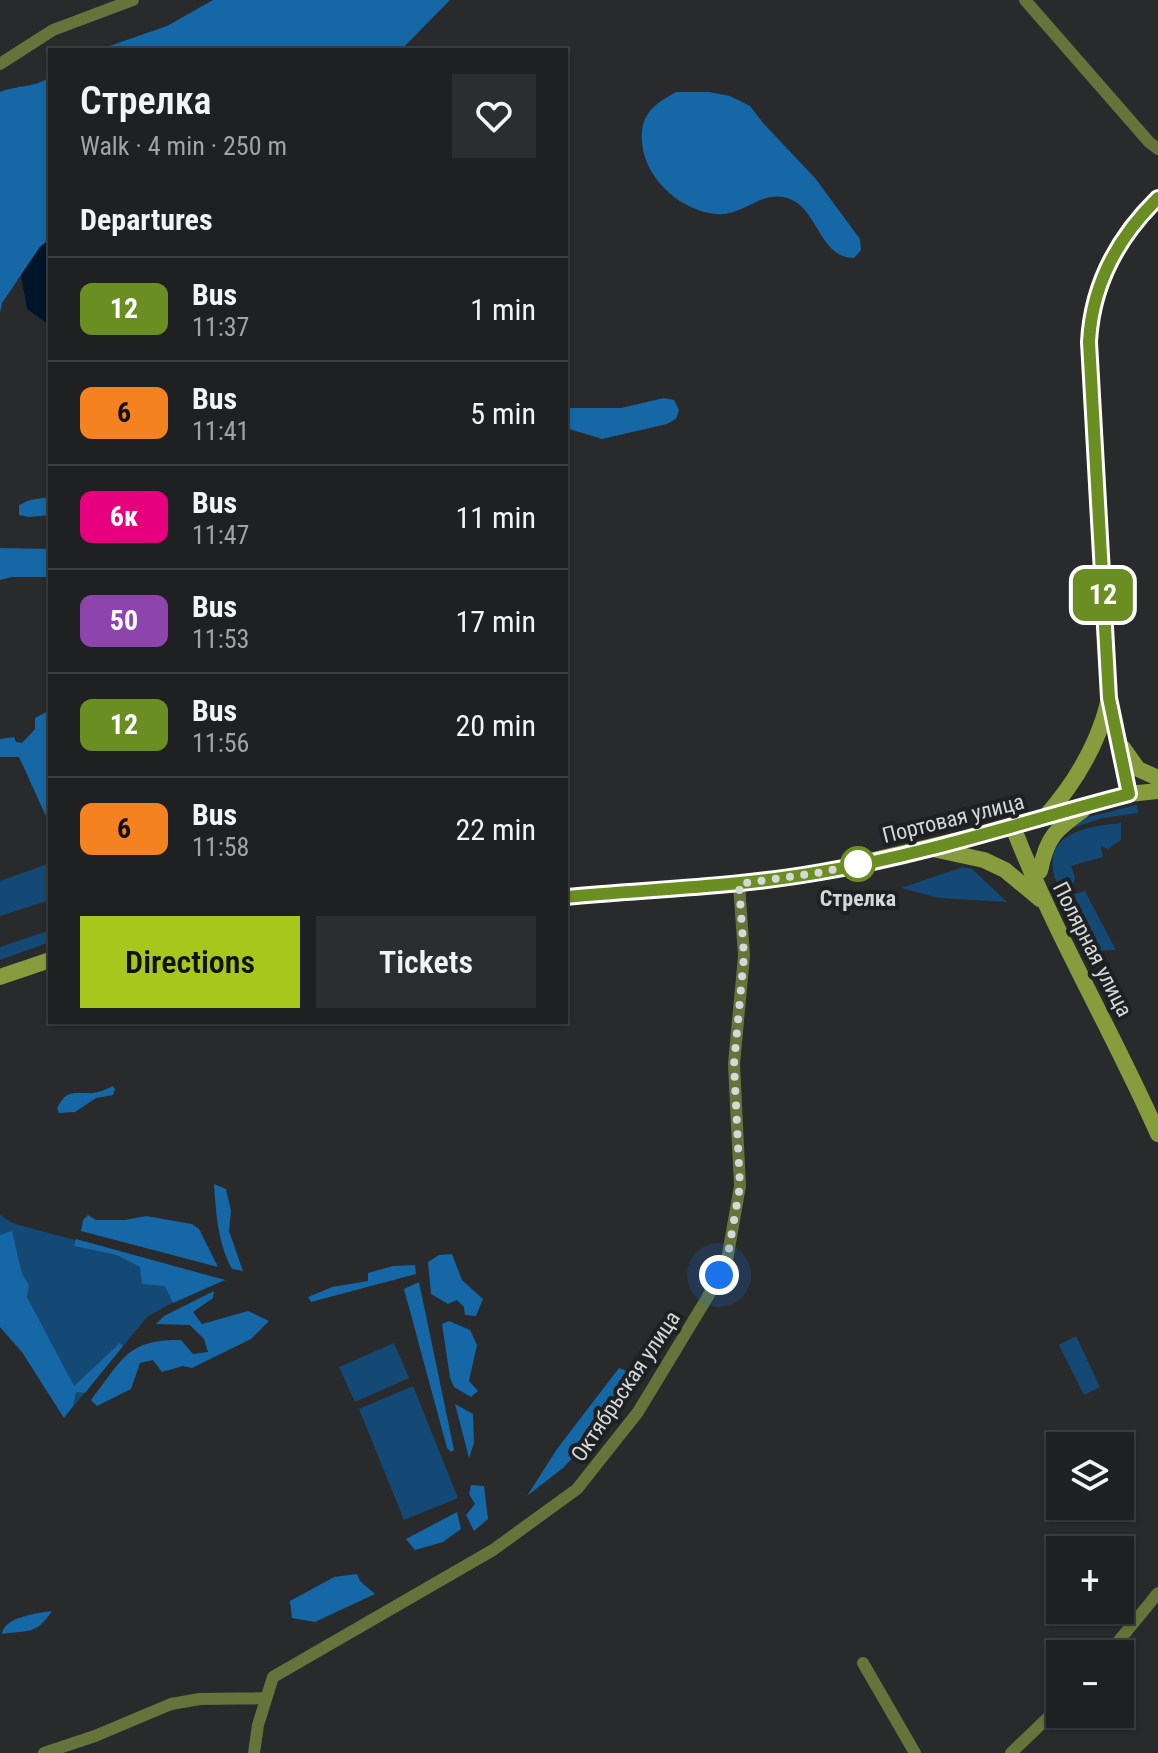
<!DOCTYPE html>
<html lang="en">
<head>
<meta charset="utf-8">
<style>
  :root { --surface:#1e2021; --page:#2b2d2e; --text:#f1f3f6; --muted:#a1a3a5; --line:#3c3e3f; --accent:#a8c71d }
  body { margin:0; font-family:"Roboto Condensed",sans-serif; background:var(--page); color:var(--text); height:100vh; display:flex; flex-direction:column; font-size:30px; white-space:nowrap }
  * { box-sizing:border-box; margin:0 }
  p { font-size:26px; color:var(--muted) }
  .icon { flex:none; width:44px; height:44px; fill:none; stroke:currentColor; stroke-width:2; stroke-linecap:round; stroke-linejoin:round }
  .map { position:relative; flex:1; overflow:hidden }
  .details { position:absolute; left:48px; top:48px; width:520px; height:976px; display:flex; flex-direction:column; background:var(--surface); border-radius:0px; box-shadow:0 2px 6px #0004,0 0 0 2px var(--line) }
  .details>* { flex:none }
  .badge { padding:0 16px; border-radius:12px; font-size:28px; line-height:52px }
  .controls { position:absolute; left:1046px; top:1432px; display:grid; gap:16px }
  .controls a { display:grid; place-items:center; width:88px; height:88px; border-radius:0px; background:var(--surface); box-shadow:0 2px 6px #0004,0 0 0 2px var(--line); font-size:40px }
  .you { position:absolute; width:40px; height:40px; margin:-20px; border:6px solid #fff; border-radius:50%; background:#1a73e8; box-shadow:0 0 0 12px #1a73e833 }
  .map>.badge { position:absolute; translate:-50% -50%; box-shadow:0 0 0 4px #fff }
  h2 { padding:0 32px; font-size:30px; line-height:72px }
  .round { display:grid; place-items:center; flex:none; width:84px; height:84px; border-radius:0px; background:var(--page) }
  .headline { display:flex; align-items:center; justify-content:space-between; height:136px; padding:0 32px }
  h1 { font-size:38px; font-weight:600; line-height:60px }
  .button { display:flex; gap:16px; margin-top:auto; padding:16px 32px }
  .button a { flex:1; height:92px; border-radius:0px; background:var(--accent); color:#111; font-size:32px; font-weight:600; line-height:92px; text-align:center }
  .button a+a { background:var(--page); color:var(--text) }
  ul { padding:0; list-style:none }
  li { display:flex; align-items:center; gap:24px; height:104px; padding:0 32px; border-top:2px solid var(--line) }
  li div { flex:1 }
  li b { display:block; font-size:30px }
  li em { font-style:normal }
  li .badge { min-width:88px; font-weight:700; text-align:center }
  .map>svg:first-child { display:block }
  .green { fill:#134974 }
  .forest { fill:#1567a5 }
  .water { fill:#011529 }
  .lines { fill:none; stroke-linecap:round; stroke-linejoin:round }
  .street { stroke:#65743a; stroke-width:12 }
  .secondary { stroke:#879d3d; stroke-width:16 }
  .line-casing { stroke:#fff; stroke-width:18 }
  .line { stroke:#6b8e23; stroke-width:12 }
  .walk { stroke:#d5d7d8; stroke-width:8; stroke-dasharray:0 14.4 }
  .stop-dot { fill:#fff; stroke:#6b8e23; stroke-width:4 }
  .labels { text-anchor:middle; stroke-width:8; stroke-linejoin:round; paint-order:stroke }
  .street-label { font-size:22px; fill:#d5d7d8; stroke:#1e2022 }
  .stop-label { font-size:22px; font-weight:bold; fill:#d5d7d8; stroke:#1e2022 }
</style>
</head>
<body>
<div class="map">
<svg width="1158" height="1753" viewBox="0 0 1158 1753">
  <rect width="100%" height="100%" fill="#282a2c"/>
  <path class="green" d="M1137,805l1,8 -35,5 -40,13 13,-11z
    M1121,823v17l-13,9 -7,-3 2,11 -32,9 4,11 -2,8 -14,3c-23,-51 20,-61 62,-65z
    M50,863v37l-50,16v-35z
    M963,867l9,2 35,33 -68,-4 -38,-10z
    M1085,891l31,59 -27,1 -25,-54z
    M50,930v12l-50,18v-13z
    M0,1215l12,8 18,5 195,52 -48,20 -30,17 -83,101 -42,-66 -22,-25z
    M1076,1336l24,51 -16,8 -25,-50z
    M394,1343l15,35 -54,24 -16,-35z
    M413,1386l45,112 -54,22 -45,-111z"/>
  <path class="forest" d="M213,0h237l-49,50h-303l69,-24z
    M50,77v162l-10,8 -38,56 -2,10v-221c17,-7 35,-4 50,-15z
    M676,92h33l21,4 20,10 13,17 52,55 45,61 1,11 -7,8c-34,0 -36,-48 -64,-59 -28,-11 -46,18 -74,15 -40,-4 -78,-42 -74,-83 2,-21 18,-30 34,-39z
    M664,398l10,2 5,10 -3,9 -9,5 -65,15 -36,-11v-20h55z
    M50,497v18l-21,2 -10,-2v-10l11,-5z
    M0,548l50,1v28h-38l-12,3z
    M50,710v115l-31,-68h-19v-18l14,-2 2,5 6,1 13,-14v-11z
    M113,1086l2,3 -2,6 -17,3 -21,14 -16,1 -2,-5c10,-20 17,-14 36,-15 7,-1 14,-4 20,-7z
    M214,1184l12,5 5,22 -2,20 14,40 -11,-2c-14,-26 -16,-55 -18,-85z
    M88,1215l8,5h29l21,-4 46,8 7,5 19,38 -137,-36 2,-11z
    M12,1231l10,43 7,11 -2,12 47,89 46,-43 3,3 -38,47 -9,-1 -3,14 -9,12 -42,-66 -22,-25v-92z
    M76,1239l149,41 -52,23 -8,-17 -23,-2 -2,-17 -23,-12 -43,-9z
    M452,1254l10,26 21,19 -7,17 -11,-1 -1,-8 -7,-7 -9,4 -17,-10 -3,-32 11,-7z
    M415,1265l1,9 -105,28 -3,-5 24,-10 36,-6v-8l25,-7z
    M419,1282l35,168 -3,2 -4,-4 -43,-159z
    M214,1291l-1,7 -20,14 9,12 46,-13 21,10 -18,18 -59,29 -9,-2 -21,6 -9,-12 -13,3 -9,26 -34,17 -6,-6c31,-39 35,-61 90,-60l12,14 15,-2 -4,-13 -14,-14 -34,-1 8,-8z
    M449,1321l21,9 7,15 -8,36 9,10 -7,6 -17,-10 -4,-9 -8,-54z
    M619,1368l16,6 -54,75 -18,19 -36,28 30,-47z
    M455,1404l18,10 1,29 -5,15z
    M471,1485l13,1 4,33 -14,12 -8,-16 9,-11 -6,-10z
    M457,1512l4,17 -18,13 -28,8 -9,-11z
    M357,1574l3,7 15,13 -60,28 -23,-4 -2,-17 44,-24z
    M52,1611c-16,24 -23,19 -50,23 2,-17 35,-21 50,-23z"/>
  <path class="water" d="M50,239v83h-5l-18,-13 -6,-34 19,-28z"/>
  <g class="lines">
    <path class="street" d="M1025,0l124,142 9,7
      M0,64l53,-34 80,-30
      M1108,1654l50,-61
      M863,1663l52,90
      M44,1753l51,-17 76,-32 29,-5 66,-1
      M254,1753l4,-28 15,-48 220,-127 84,-61 61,-77 69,-114 20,-38 13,-74 -6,-122 10,-108 -5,-72
      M1011,1753l49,-47"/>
    <path class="secondary" d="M1123,748l15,21 20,9
      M1129,794l-20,-96 -20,-356c3,-58 28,-104 69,-144
      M1045,817c30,-34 52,-70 63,-114
      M1013,827c41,106 99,203 145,307
      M933,849l51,11 21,10 35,29
      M1040,871c7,-34 15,-41 43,-61
      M566,897l173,-13 84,-12 190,-45 116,-33 29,-3
      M0,977l50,-17"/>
  </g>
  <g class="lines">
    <g class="line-casing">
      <path id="line" d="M566,897c85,-8 171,-10 255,-25 104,-17 207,-52 308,-78l-20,-96 -20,-356c3,-58 28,-104 69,-144"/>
    </g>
    <use href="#line" class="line"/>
    <path class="walk" d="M719,1275l8,-15 13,-74 -6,-122 10,-108 -5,-72 84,-12 35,-8"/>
  </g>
  <circle class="stop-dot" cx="858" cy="864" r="16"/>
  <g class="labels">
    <g class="street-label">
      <text transform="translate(953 818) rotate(-14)" y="8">Портовая улица</text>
      <text transform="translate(1093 949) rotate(63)" y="8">Полярная улица</text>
      <text transform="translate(625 1386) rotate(-56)" y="8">Октябрьская улица</text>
    </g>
    <g class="stop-label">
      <text x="858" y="906">Стрелка</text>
    </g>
  </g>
</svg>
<div class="controls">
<a><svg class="icon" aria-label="layers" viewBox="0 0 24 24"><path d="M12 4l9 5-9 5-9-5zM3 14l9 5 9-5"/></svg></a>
<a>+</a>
<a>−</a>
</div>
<div class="you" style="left:719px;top:1275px"></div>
<b class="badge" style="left:1103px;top:595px;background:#6b8e23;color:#fff">12</b>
<section class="details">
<div class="headline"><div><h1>Стрелка</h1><p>Walk · 4 min · 250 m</p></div><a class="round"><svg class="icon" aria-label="heart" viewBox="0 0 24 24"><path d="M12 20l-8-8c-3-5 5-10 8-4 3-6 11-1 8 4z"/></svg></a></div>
<h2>Departures</h2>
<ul>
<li><span class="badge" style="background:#6b8e23;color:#fff">12</span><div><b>Bus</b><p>11:37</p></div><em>1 min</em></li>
<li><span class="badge" style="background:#f58220;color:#111">6</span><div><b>Bus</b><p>11:41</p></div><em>5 min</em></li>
<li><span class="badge" style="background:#e6007e;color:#fff">6к</span><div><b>Bus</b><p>11:47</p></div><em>11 min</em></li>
<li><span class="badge" style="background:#8e44ad;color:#fff">50</span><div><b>Bus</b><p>11:53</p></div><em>17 min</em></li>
<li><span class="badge" style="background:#6b8e23;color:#fff">12</span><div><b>Bus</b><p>11:56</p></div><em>20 min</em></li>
<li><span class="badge" style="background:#f58220;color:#111">6</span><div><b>Bus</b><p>11:58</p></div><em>22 min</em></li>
</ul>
<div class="button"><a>Directions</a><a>Tickets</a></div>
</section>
</div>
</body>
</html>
